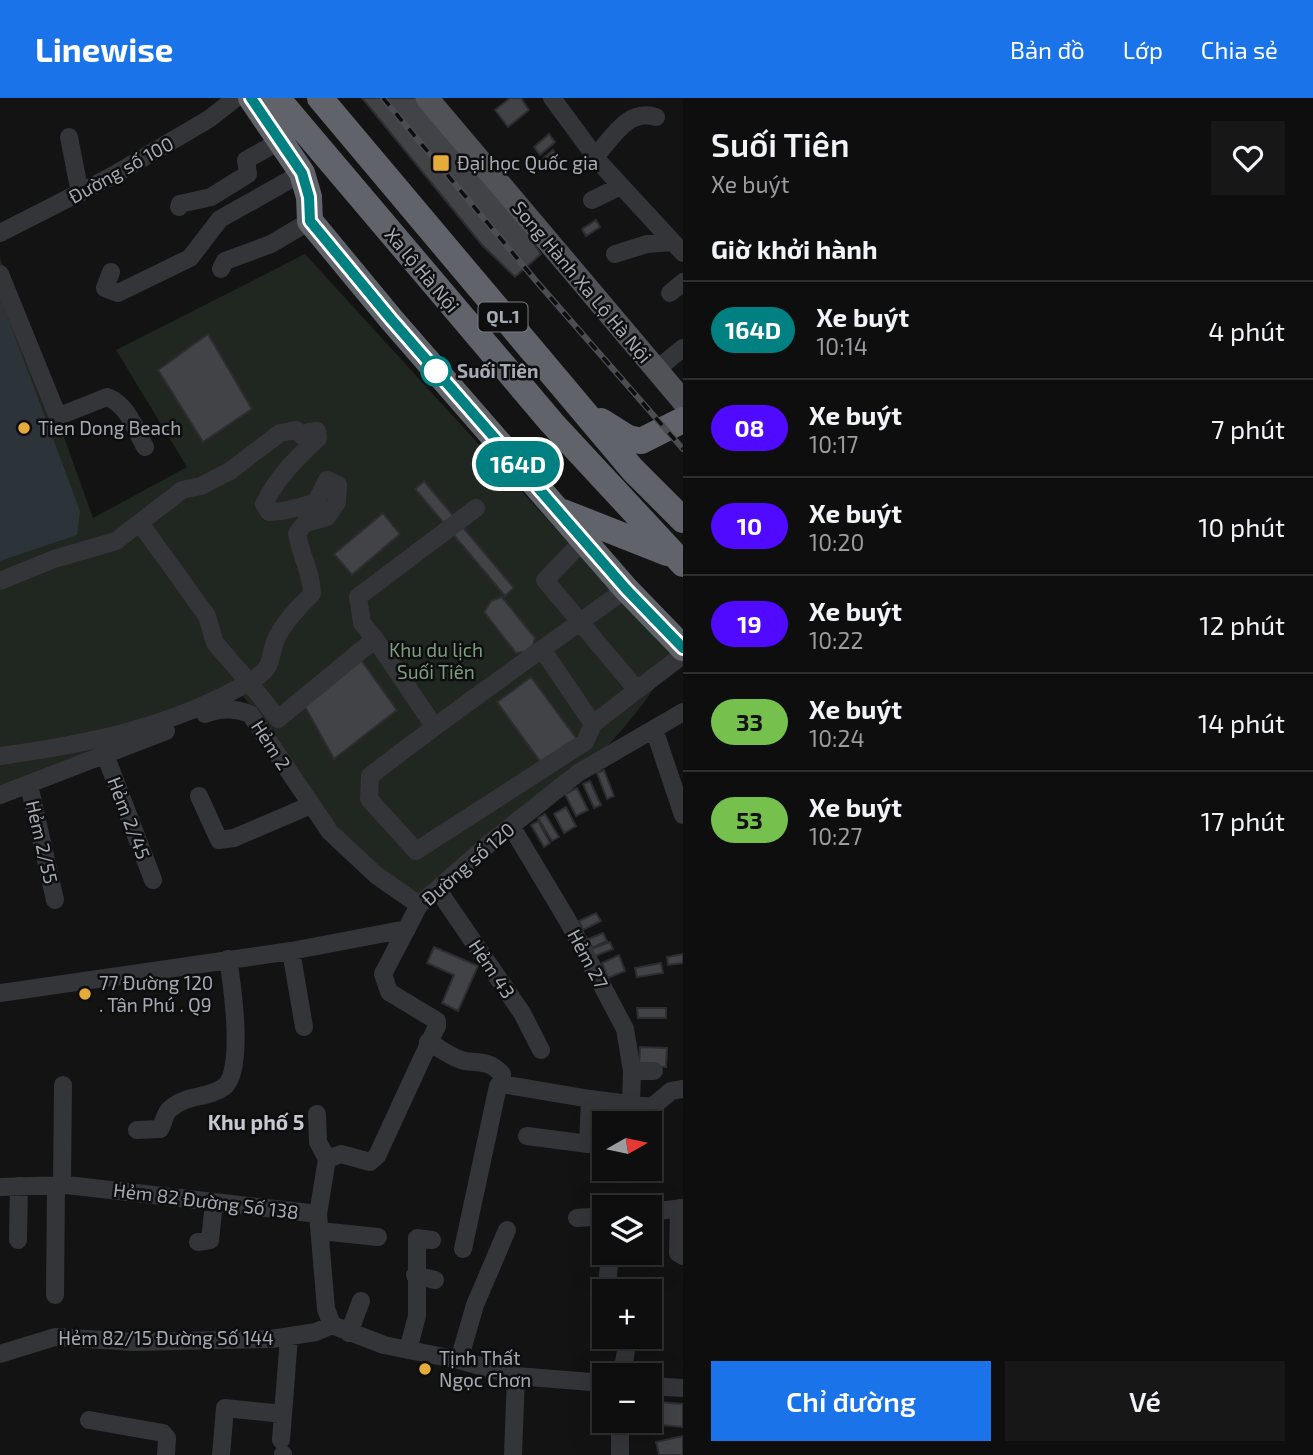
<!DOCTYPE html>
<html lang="vi">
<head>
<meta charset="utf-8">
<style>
  :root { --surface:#0e0e0f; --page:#171718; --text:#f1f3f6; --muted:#9b9c9e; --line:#2e2e2f; --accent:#1a73e8 }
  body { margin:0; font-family:"Exo 2",sans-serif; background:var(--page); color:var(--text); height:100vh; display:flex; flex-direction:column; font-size:26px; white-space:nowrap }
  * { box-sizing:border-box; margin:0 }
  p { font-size:23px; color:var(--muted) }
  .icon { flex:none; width:38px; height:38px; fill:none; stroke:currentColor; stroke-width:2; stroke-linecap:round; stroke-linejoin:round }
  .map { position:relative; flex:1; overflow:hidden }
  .details { display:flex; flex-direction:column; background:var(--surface); width:630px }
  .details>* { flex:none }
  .badge { padding:0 14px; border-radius:23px; font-size:24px; line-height:46px }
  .needle { width:46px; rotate:81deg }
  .controls { position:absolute; left:592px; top:1013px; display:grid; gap:14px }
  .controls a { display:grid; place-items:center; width:70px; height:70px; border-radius:0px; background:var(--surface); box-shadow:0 7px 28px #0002,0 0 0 2px var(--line); font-size:35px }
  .map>.badge { position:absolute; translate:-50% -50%; box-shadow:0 0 0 4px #fff }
  h2 { padding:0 28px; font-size:26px; line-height:63px }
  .round { display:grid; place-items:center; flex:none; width:74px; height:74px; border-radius:0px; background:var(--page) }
  .headline { display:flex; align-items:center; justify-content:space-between; height:119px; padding:0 28px }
  h1 { font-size:33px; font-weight:600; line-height:52px }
  .cta { display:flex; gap:14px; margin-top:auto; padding:14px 28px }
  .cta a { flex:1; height:80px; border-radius:0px; background:var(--accent); color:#fff; font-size:28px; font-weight:600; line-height:80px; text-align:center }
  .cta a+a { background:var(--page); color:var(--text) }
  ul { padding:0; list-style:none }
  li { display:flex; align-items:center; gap:21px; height:98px; padding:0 28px; border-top:2px solid var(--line) }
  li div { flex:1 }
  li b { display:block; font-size:26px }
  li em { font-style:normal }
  li .badge { min-width:77px; font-weight:700; text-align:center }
  header { display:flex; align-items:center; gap:42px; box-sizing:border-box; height:98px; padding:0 35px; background:var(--accent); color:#fff }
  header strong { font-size:33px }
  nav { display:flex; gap:38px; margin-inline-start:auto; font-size:24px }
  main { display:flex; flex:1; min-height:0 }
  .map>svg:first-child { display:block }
  .green { fill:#1f2720 }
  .water { fill:#2c3339 }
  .building { fill:#424347; stroke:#2d2d30; stroke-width:2 }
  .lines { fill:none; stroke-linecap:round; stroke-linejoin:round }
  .minor { stroke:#343539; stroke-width:18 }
  .major { stroke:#505258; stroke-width:23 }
  .highway { stroke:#60636a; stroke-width:26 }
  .rail-casing { stroke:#4b4d52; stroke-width:6 }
  .rail { stroke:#0e0e0f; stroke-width:3.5; stroke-dasharray:10; stroke-linecap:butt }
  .line-casing { stroke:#fff; stroke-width:16 }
  .line { stroke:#008080; stroke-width:10 }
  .poi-dot { fill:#e5ac3a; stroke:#0e0e0f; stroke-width:2.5 }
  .stop-dot { fill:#fff; stroke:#008080; stroke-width:3.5 }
  .labels { text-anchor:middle; stroke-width:5; stroke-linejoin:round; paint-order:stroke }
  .shield { fill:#0e0e0f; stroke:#787b82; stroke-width:2 }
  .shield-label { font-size:18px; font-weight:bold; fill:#a5aab4 }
  .poi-label { font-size:19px; fill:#a5aab4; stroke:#0e0e0f; text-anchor:start }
  .street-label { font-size:19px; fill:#a5aab4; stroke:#0e0e0f }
  .stop-label { font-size:19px; font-weight:bold; fill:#a5aab4; stroke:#0e0e0f; text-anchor:start }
  .park-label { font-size:19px; fill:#7d9e7f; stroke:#0e0e0f }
  .neighbourhood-label { font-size:21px; font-weight:bold; fill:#c6c9d0; stroke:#0e0e0f }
</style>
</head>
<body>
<header>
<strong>Linewise</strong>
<nav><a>Bản đồ</a><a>Lớp</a><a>Chia sẻ</a></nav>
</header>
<main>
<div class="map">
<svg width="683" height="1357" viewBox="0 0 683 1357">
  <rect width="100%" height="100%" fill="#131314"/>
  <path class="green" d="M305,156l368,403c-56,103 -156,169 -246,243l-49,-24 -58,-71 -77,-109 -243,93v-531l93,260 94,-51 -71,-117z"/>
  <path class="water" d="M0,198l80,215 -3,24 -77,26z"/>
  <path class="building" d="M362,0h55l97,116 27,40 -26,23 -33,-32z
    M510,0h11l8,12 -21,17 -13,-17z
    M549,36l6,8 -15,13 -6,-8z
    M553,52l6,8 -14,12 -6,-8z
    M596,122l4,7 -14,9 -4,-7z
    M208,236l44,75 -49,33 -45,-72z
    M424,383l90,107 -9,8 -90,-107z
    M383,415l17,21 -48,41 -18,-21z
    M502,499l33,41 -2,7 -8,7 -9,1 -32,-41 7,-11z
    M359,559l38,53 -63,49 -30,-54z
    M531,579l48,65 -35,25 -47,-65z
    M604,672l10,26 -7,3 -10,-26z
    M590,683l11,24 -7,3 -11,-24z
    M577,690l11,22 -12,6 -11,-22z
    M566,709l10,19 -12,7 -10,-19z
    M545,716l14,23 -7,4 -14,-23z
    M538,723l12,22 -6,4 -13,-22z
    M596,815l5,8 -18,9 -4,-9z
    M603,835l4,8 -15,7 -4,-9z
    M610,844l3,7 -20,8 -2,-8z
    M434,849l44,19 -20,45 -16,-8 12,-28 -27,-12z
    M683,856v9l-15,2 -1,-8z
    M619,857l6,16 -17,7 -6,-15z
    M661,865l2,10 -26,4 -2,-9z
    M637,910h29v10h-28z
    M640,949l27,1 -1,19 -27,-1z
    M649,1303l34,3v23l-44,-4 10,-2z
    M683,1338v19h-24l-3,-13z"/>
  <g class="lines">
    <path class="minor" d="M552,0l48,65 83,90
      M69,39l11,56
      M595,59c18,-20 33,-49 61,-40
      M592,102l29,-14
      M179,109l1,-3 31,-7 37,-23 -2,-14 36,-20
      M0,135l112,-57 97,-57 27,-21
      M615,156l32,-10 25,-2
      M221,171l4,-8 46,-17 39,-23
      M111,174l-6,16 13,5 72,-35 30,-39 82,-46
      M0,176l56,138 8,2 43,-17c21,8 28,32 38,50
      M670,195l13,-11
      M656,272l27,-22
      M584,442l-39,40 92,110 -44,34 -8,18 -169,109 -47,-52 1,-23c83,-65 170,-125 256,-187
      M0,483l54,-22 62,-18 66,-51 19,-4 29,-15 50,-38 16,-3 8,7 5,-5 8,-1 1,7c-22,21 -41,39 -54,66l5,8c16,0 32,-5 47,-10l11,-22 11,5 -1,17 -10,15 -22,6 -8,10c3,21 15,40 15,61 -13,13 -27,27 -35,43 -11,23 1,28 -28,45l-34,-39 -8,-27 -67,-93
      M375,541l59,87
      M542,551l51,75
      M637,592l46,-35
      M205,616c15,-6 30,-6 45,0l80,118 46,43 43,30
      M654,631l29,86
      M0,658c88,-12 172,-29 249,-74l29,37 97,-80 -13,-16 -4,-26 118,-89
      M106,659l47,123
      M29,687l26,115
      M0,697l166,-64
      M199,698l20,44 15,-2 77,-33
      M511,728l57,95 57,108 7,42 -1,33
      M438,792l84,123 19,37
      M291,853l13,76
      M0,895l291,-42 116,-22
      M428,944c11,5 25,17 37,19 16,2 25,0 37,13v10
      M632,973h22
      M317,1016l1,28 9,17
      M137,1032l23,-1c4,-6 4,-14 9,-19 15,-16 39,-11 55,-23 21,-16 8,-103 4,-128
      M527,1038l61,8 2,-45 62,8 19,-16 12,-2
      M62,1087l1,-100
      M0,1089l67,-2 251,29
      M679,1110l-1,45 5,3
      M649,1114l34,-4
      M577,1120l27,-2
      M320,1133l58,6
      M18,1142l1,-54
      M198,1144l12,-2 4,-37
      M463,1151l35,-163 4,-2 88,15
      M415,1177l20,5
      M606,1194l3,-26 6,-13
      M55,1197l1,-110
      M604,1216v3
      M349,1235l12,-32
      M408,1252l9,-34v-78l15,2
      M0,1256l55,-17 79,5 137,-3 45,-7 16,-7
      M459,1262l16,-55 32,-75
      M622,1278l6,-39
      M604,1285l-88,-7 -57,-16 -75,-15 -52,-20 -6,-16 -8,-95 9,-55 14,-5 29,8 7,-6 60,-130v-5l-48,-29 -6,-18 36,-69 72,-63 87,-69 105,-61
      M649,1288l34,2
      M89,1322l74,13 4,5 -1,17
      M281,1342l8,-103
      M221,1357l4,-47 58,6
      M283,1357v-1
      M513,1357l3,-79
      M620,1357v-34"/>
    <path class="major" d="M427,0l256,303"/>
    <path class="highway" d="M251,0l51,75 7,24 1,24 81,98 235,270 57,59
      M277,0l275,325 131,141
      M320,0l313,372 50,50
      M601,323l27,17 13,3 42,-21
      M563,414l104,41"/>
    <g class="rail-casing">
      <path id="rail" d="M383,0l154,184 146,167"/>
    </g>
    <use href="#rail" class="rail"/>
  </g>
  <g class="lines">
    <g class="line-casing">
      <path id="line" d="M251,0l51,75 7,24 1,24 81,98 235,270 57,59"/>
    </g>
    <use href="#line" class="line"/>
  </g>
  <g class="poi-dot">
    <rect x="432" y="56" width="18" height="18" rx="3.5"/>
    <circle cx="24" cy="330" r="7"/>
    <circle cx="85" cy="896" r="7"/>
    <circle cx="425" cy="1271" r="7"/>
  </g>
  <circle class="stop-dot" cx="436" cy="273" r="14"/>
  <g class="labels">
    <rect class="shield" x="478.5" y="204.5" width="49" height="29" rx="5"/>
    <g class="shield-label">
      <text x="503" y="225">QL.1</text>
    </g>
    <g class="poi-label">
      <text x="457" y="72">Đại học Quốc gia</text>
      <text x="38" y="337">Tien Dong Beach</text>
      <text x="99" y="892">77 Đường 120<tspan x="99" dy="22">. Tân Phú . Q9</tspan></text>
      <text x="439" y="1267">Tịnh Thất<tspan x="439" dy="22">Ngọc Chơn</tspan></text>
    </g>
    <g class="street-label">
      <text transform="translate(121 72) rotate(-29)" y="7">Đường số 100</text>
      <text transform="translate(422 172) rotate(50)" y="7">Xa lộ Hà Nội</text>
      <text transform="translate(582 184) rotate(50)" y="7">Song Hành Xa Lộ Hà Nội</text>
      <text transform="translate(271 647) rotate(57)" y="7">Hẻm 2</text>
      <text transform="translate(129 720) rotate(69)" y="7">Hẻm 2/45</text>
      <text transform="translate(42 744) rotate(77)" y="7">Hẻm 2/55</text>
      <text transform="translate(468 766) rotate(-41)" y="7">Đường số 120</text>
      <text transform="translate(588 861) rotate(62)" y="7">Hẻm 27</text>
      <text transform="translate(492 871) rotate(56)" y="7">Hẻm 43</text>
      <text transform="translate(206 1103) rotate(7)" y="7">Hẻm 82 Đường Số 138</text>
      <text x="166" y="1247">Hẻm 82/15 Đường Số 144</text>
    </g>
    <g class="stop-label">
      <text x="457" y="280">Suối Tiên</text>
    </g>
    <g class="park-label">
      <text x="436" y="559">Khu du lịch<tspan x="436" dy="22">Suối Tiên</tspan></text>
    </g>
    <g class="neighbourhood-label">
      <text x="256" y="1032">Khu phố 5</text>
    </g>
  </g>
</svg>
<div class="controls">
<a><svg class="needle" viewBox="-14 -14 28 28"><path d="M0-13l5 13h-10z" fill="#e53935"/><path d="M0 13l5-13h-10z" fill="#9b9c9e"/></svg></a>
<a><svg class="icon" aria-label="layers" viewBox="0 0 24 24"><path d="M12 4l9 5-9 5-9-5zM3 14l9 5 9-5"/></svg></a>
<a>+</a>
<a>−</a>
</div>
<b class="badge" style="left:518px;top:366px;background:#008080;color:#fff">164D</b>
</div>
<section class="details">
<div class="headline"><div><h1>Suối Tiên</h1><p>Xe buýt</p></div><a class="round"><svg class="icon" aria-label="heart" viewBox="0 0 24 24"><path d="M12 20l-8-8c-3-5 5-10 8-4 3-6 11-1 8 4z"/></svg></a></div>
<h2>Giờ khởi hành</h2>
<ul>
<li><span class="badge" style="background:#008080;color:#fff">164D</span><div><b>Xe buýt</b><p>10:14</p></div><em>4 phút</em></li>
<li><span class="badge" style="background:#4f0aff;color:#fff">08</span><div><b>Xe buýt</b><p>10:17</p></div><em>7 phút</em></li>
<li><span class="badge" style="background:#4f0aff;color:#fff">10</span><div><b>Xe buýt</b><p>10:20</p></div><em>10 phút</em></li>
<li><span class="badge" style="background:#4f0aff;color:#fff">19</span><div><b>Xe buýt</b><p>10:22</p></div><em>12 phút</em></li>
<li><span class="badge" style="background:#76c04d;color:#111">33</span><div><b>Xe buýt</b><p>10:24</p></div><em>14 phút</em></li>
<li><span class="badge" style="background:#76c04d;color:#111">53</span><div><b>Xe buýt</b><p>10:27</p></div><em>17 phút</em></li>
</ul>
<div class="cta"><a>Chỉ đường</a><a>Vé</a></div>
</section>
</main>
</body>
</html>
